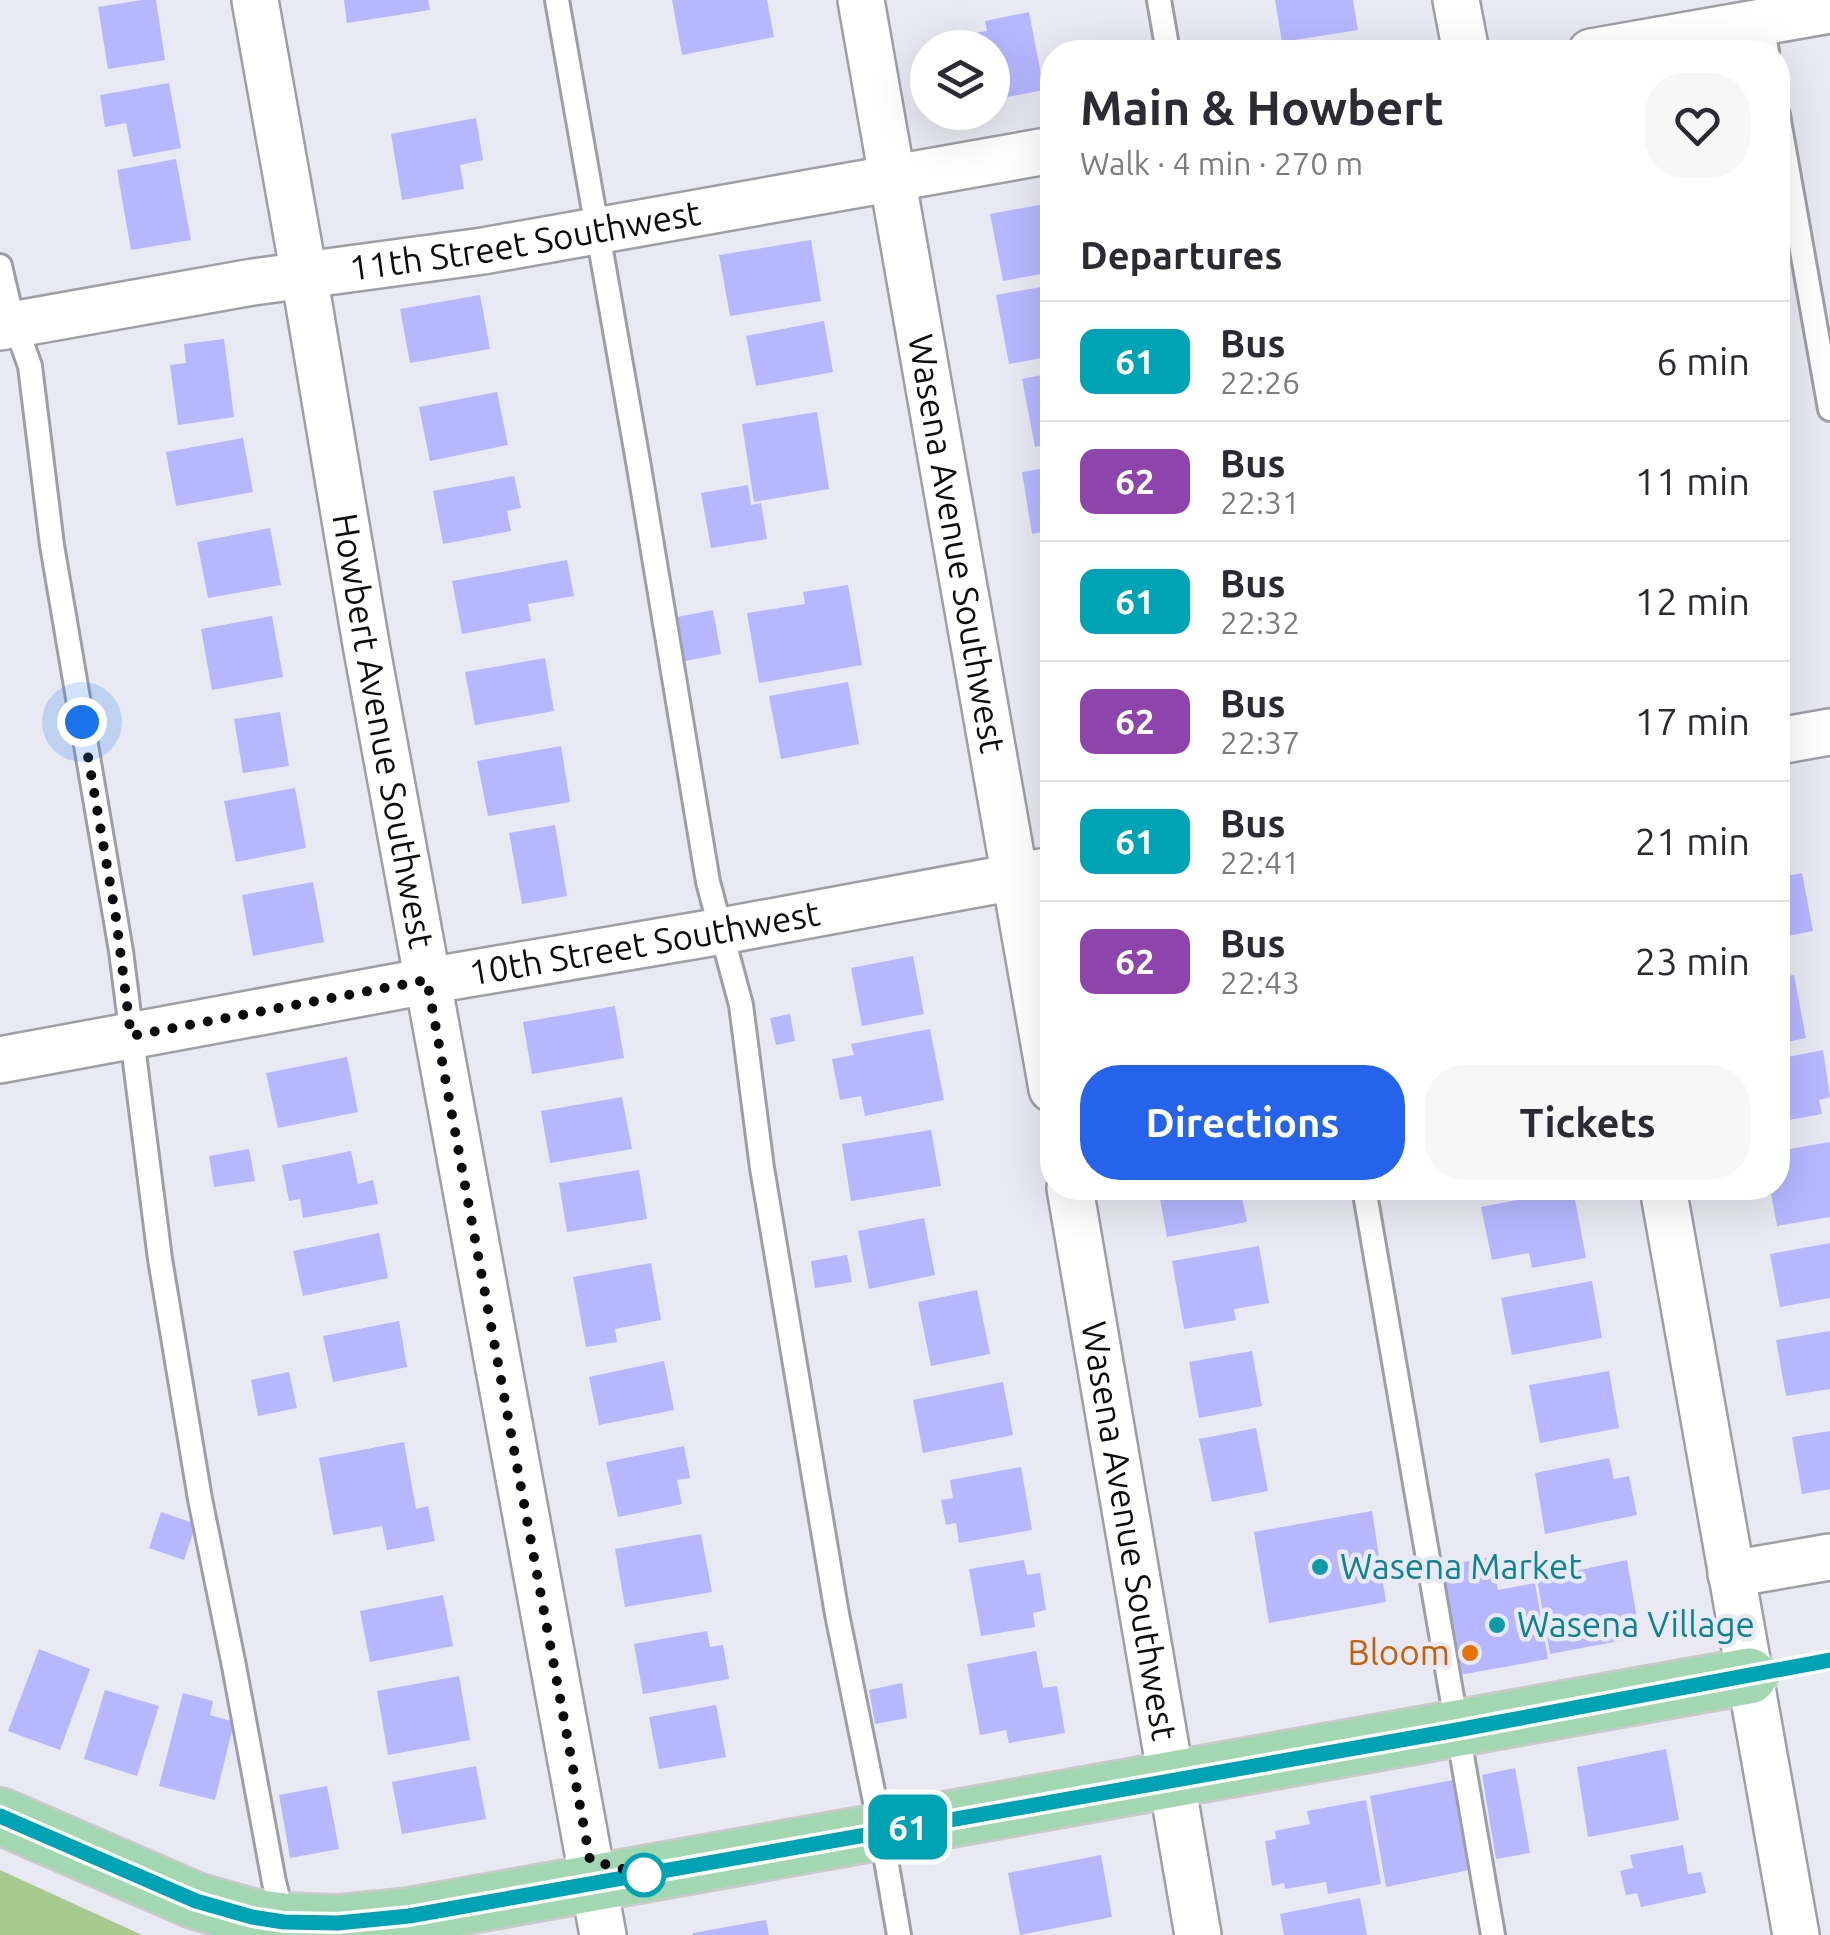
<!DOCTYPE html>
<html lang="en">
<head>
<meta charset="utf-8">
<style>
  :root { --surface:#fff; --page:#f7f7f7; --text:#2b2b33; --muted:#7c7c81; --line:#e1e1e2; --accent:#2563eb }
  body { margin:0; font-family:Ubuntu,sans-serif; background:var(--page); color:var(--text); height:100vh; display:flex; flex-direction:column; font-size:38px; white-space:nowrap }
  * { box-sizing:border-box; margin:0 }
  p { font-size:32px; color:var(--muted) }
  .icon { flex:none; width:55px; height:55px; fill:none; stroke:currentColor; stroke-width:2; stroke-linecap:round; stroke-linejoin:round }
  .map { position:relative; flex:1; overflow:hidden }
  .details { position:absolute; left:1040px; top:40px; width:750px; height:1160px; display:flex; flex-direction:column; background:var(--surface); border-radius:40px; box-shadow:0 10px 40px #0002 }
  .details>* { flex:none }
  .badge { padding:0 20px; border-radius:15px; font-size:35px; line-height:65px }
  .buttons { position:absolute; left:910px; top:30px; display:grid; gap:20px }
  .buttons a { display:grid; place-items:center; width:100px; height:100px; border-radius:50%; background:var(--surface); box-shadow:0 10px 40px #0002; font-size:50px }
  .you { position:absolute; width:50px; height:50px; margin:-25px; border:8px solid #fff; border-radius:50%; background:#1a73e8; box-shadow:0 0 0 15px #1a73e833 }
  .map>.badge { position:absolute; translate:-50% -50%; box-shadow:0 0 0 5px #fff }
  h2 { padding:0 40px; font-size:38px; line-height:90px }
  .round { display:grid; place-items:center; flex:none; width:105px; height:105px; border-radius:40px; background:var(--page) }
  .headline { display:flex; align-items:center; justify-content:space-between; height:170px; padding:0 40px }
  h1 { font-size:48px; font-weight:700; line-height:75px }
  .action { display:flex; gap:20px; margin-top:auto; padding:20px 40px }
  .action a { flex:1; height:115px; border-radius:40px; background:var(--accent); color:#fff; font-size:40px; font-weight:700; line-height:115px; text-align:center }
  .action a+a { background:var(--page); color:var(--text) }
  ul { padding:0; list-style:none }
  li { display:flex; align-items:center; gap:30px; height:120px; padding:0 40px; border-top:2px solid var(--line) }
  li div { flex:1 }
  li b { display:block; font-size:38px }
  li em { font-style:normal }
  li .badge { min-width:110px; font-weight:700; text-align:center }
  .map>svg:first-child { display:block }
  .green { fill:#a8c990 }
  .building { fill:#b6b7ff }
  .lines { fill:none; stroke-linecap:round; stroke-linejoin:round }
  .lane-casing { stroke:#9e9ea7; stroke-width:28 }
  .street-casing { stroke:#9e9ea7; stroke-width:50 }
  .primary-casing { stroke:#cacaca; stroke-width:60 }
  .lane { stroke:#fff; stroke-width:22 }
  .street { stroke:#fff; stroke-width:45 }
  .primary { stroke:#a2d7b1; stroke-width:55 }
  .line-casing { stroke:#fff; stroke-width:22 }
  .line { stroke:#00a3b4; stroke-width:15 }
  .walk { stroke:#0c0c0f; stroke-width:10; stroke-dasharray:0 18 }
  .culture-dot { fill:#0f9aa8; stroke:#e9e9f3; stroke-width:4 }
  .food-dot { fill:#e8710a; stroke:#e9e9f3; stroke-width:4 }
  .stop-dot { fill:#fff; stroke:#00a3b4; stroke-width:5 }
  .labels { text-anchor:middle; stroke-width:9; stroke-linejoin:round; paint-order:stroke }
  .street-label { font-size:35px; fill:#0c0c0f; stroke:#e9e9f3 }
  .culture-label { font-size:35px; fill:#0d838f; stroke:#e9e9f3; text-anchor:start }
  .food-label { font-size:35px; fill:#c56008; stroke:#e9e9f3; text-anchor:end }
</style>
</head>
<body>
<div class="map">
<svg width="1830" height="1935" viewBox="0 0 1830 1935">
  <rect width="100%" height="100%" fill="#e9e9f3"/>
  <path class="green" d="M0,1869v1l142,65h-142z"/>
  <path class="building" d="M142,0h14l9,60 -57,9 -10,-62z
    M344,0h84l2,10 -83,13z
    M672,0h95l7,37 -92,18z
    M1275,0h78l5,30 -76,12z
    M1029,12l15,78 -52,10v-52h-27l-2,-13 24,-4 -2,-10z
    M169,83l12,65 -48,9 -7,-34 -21,4 -5,-32z
    M476,118l7,42 -23,5 4,24 -62,11 -11,-66z
    M176,159l15,81 -60,10 -14,-80z
    M1044,204l8,42v26l-49,9 -13,-67z
    M811,240l10,61 -91,15 -11,-61z
    M1052,285v71l-43,8 -13,-69z
    M480,295l10,54 -80,14 -10,-54z
    M824,321l9,51 -77,14 -10,-50z
    M224,339l10,78 -56,8 -8,-60 16,-2 -2,-19z
    M1052,373v71l-17,3 -13,-68z
    M497,392l11,53 -78,16 -11,-54z
    M817,412l12,77 -75,13 -12,-78z
    M243,438l10,54 -77,14 -10,-54z
    M1052,467v63l-20,4 -10,-62z
    M514,476l7,32 -14,3 4,20 -68,13 -10,-53z
    M748,485l3,20 10,-2 6,36 -56,9 -10,-55z
    M270,528l11,57 -73,13 -11,-56z
    M567,560l7,36 -46,8 3,17 -69,13 -10,-53z
    M848,585l14,80 -103,18 -12,-70 58,-9 -2,-12z
    M713,610l8,44 -36,7 -8,-44z
    M272,616l11,61 -71,13 -11,-61z
    M545,658l9,53 -79,14 -10,-53z
    M848,682l11,62 -78,15 -12,-63z
    M280,712l9,54 -46,7 -9,-54z
    M561,746l9,56 -82,14 -11,-55z
    M295,788l11,60 -70,14 -12,-61z
    M555,825l12,71 -45,8 -13,-71z
    M1802,873l11,58 -35,7v-60z
    M313,882l11,60 -71,14 -11,-61z
    M913,956l11,58 -62,12 -11,-58z
    M1794,975l12,63 -28,6v-66z
    M615,1006l9,52 -92,16 -9,-52z
    M790,1014l5,27 -19,4 -6,-27z
    M930,1029l14,71 -79,16 -4,-20 -21,4 -8,-41 22,-4 -3,-11z
    M1823,1050l7,47 -11,3 3,14 -44,8v-63z
    M347,1057l11,55 -80,16 -12,-55z
    M622,1097l10,52 -82,14 -9,-52z
    M931,1130l10,56 -90,15 -9,-57z
    M1830,1142v75l-53,9 -7,-38h8v-37z
    M249,1149l6,32 -41,6 -5,-31z
    M351,1151l7,33 15,-4 5,24 -75,14 -3,-19 -11,2 -7,-36z
    M639,1170l8,49 -80,13 -8,-49z
    M1158,1188h82l7,34 -80,15z
    M1573,1189l13,69 -54,10 -3,-15 -37,7 -11,-53z
    M924,1218l11,57 -66,14 -11,-58z
    M379,1233l9,45 -85,18 -10,-45z
    M1830,1243v55l-50,9 -10,-53z
    M1259,1246l10,57 -35,6 2,11 -52,9 -12,-68z
    M847,1255l5,27 -37,6 -4,-27z
    M651,1263l10,57 -46,9 2,13 -31,5 -13,-70z
    M1592,1281l10,57 -90,17 -11,-57z
    M977,1290l13,64 -59,12 -13,-64z
    M399,1321l8,46 -74,15 -10,-46z
    M1830,1331v58l-44,7 -10,-56z
    M1252,1351l10,55 -63,12 -10,-56z
    M664,1361l10,49 -75,15 -10,-48z
    M1609,1371l10,57 -79,15 -11,-58z
    M289,1372l8,36 -39,8 -7,-36z
    M1003,1382l10,53 -90,18 -10,-53z
    M1256,1428l12,63 -56,11 -13,-63z
    M1830,1431v58l-28,5 -10,-57z
    M404,1442l12,67 12,-3 7,35 -48,9 -5,-24 -49,9 -14,-77z
    M684,1446l6,32 -13,2 5,24 -64,13 -12,-55z
    M1609,1458l5,21 15,-3 8,39 -92,19 -10,-61z
    M1021,1467l11,63 -73,13 -3,-20 -10,2 -5,-25 12,-2 -3,-18z
    M1372,1511l14,91 -117,21 -15,-91z
    M161,1512l35,12 -12,36 -35,-12z
    M701,1534l11,58 -87,15 -10,-58z
    M1491,1557l7,33 37,-7 13,76 -88,16 -19,-109z
    M1024,1560l3,15 13,-2 6,37 -13,3 2,14 -54,9 -12,-67z
    M1627,1560l13,77 -90,17 -13,-75z
    M443,1595l10,51 -83,16 -10,-51z
    M707,1631l3,16 13,-2 6,34 -86,15 -9,-50z
    M39,1649l51,20 -30,81 -52,-19z
    M1036,1651l7,37 14,-2 8,47 -56,10 -3,-13 -26,5 -13,-71z
    M459,1676l11,64 -82,15 -11,-64z
    M902,1683l5,35 -32,6 -6,-34z
    M105,1690l54,16 -22,70 -53,-17z
    M183,1693l30,8 -3,14 24,7 -19,78 -56,-14z
    M716,1705l10,52 -67,12 -10,-52z
    M1666,1749l13,71 -91,17 -11,-70z
    M476,1766l10,53 -84,15 -10,-52z
    M1515,1768l15,85 -34,6 -14,-84z
    M1458,1779l16,90 -88,18 -16,-91z
    M327,1786l12,63 -49,9 -11,-63z
    M1366,1800l15,84 -53,10 -2,-12 -41,7 -1,-6 -12,3 -7,-45 11,-2 -1,-8 35,-7 -3,-13z
    M1683,1845l5,29 13,-2 5,21 -65,14 -4,-14 -11,2 -6,-24 13,-3 -3,-13z
    M1101,1855l11,62 -92,18 -12,-62z
    M1360,1898l7,37h-83l-4,-21z
    M766,1920l3,15h-76v-2z"/>
  <g class="lines">
    <g class="lane-casing">
      <path id="lane" d="M557,0l82,467 69,415 33,123 21,163 75,446 44,217 18,104
        M1159,0l9,52
        M1760,13l7,39
        M1778,115l52,294
        M0,266l11,47 19,53 22,179 69,406 39,308 40,240 34,167 40,216 10,39
        M1364,1188l129,747"/>
    </g>
    <g class="street-casing">
      <g id="street">
        <path id="s1" d="M255,0l49,275 63,375 236,1285"/>
        <path id="s2" d="M861,0l191,1089"/>
        <path d="M1456,0l10,52"/>
        <path d="M1591,52l239,-42"/>
        <path id="s3" d="M0,327l253,-45 230,-31 569,-101"/>
        <path d="M1778,741l52,-9"/>
        <path id="s4" d="M0,1060l427,-79 295,-50 330,-61"/>
        <path id="s5" d="M1070,1188l128,747"/>
        <path d="M1663,1188l133,747"/>
        <path d="M1731,1574l99,-17"/>
      </g>
    </g>
    <g class="primary-casing">
      <path id="primary" d="M0,1816l196,85 56,16 32,4 53,2 72,-7 1340,-240"/>
    </g>
    <use href="#lane" class="lane"/>
    <use href="#street" class="street"/>
    <use href="#primary" class="primary"/>
  </g>
  <g class="lines">
    <g class="line-casing">
      <path id="line" d="M0,1816l196,85 56,16 32,5 54,1 71,-7 1048,-186 373,-70"/>
    </g>
    <use href="#line" class="line"/>
    <path class="walk" d="M82,722l34,196 15,118 296,-56 163,880 54,15"/>
  </g>
  <g class="culture-dot">
    <circle cx="1320" cy="1567" r="10"/>
    <circle cx="1497" cy="1625" r="10"/>
  </g>
  <circle class="food-dot" cx="1470" cy="1653" r="10"/>
  <circle class="stop-dot" cx="644" cy="1875" r="20"/>
  <g class="labels">
    <g class="street-label">
      <text dy="12" stroke="none"><textPath href="#s3" startOffset="532">11th Street Southwest</textPath></text>
      <text dy="12" stroke="none"><textPath href="#s2" startOffset="552">Wasena Avenue Southwest</textPath></text>
      <text dy="12" stroke="none"><textPath href="#s1" startOffset="742">Howbert Avenue Southwest</textPath></text>
      <text dy="12" stroke="none"><textPath href="#s4" startOffset="655">10th Street Southwest</textPath></text>
      <text dy="12" stroke="none"><textPath href="#s5" startOffset="348">Wasena Avenue Southwest</textPath></text>
    </g>
    <g class="culture-label">
      <text x="1340" y="1579">Wasena Market</text>
      <text x="1517" y="1637">Wasena Village</text>
    </g>
    <g class="food-label">
      <text x="1450" y="1665">Bloom</text>
    </g>
  </g>
</svg>
<div class="buttons">
<a><svg class="icon" aria-label="layers" viewBox="0 0 24 24"><path d="M12 4l9 5-9 5-9-5zM3 14l9 5 9-5"/></svg></a>
</div>
<div class="you" style="left:82px;top:722px"></div>
<b class="badge" style="left:908px;top:1827px;background:#00a3b4;color:#fff">61</b>
<section class="details">
<div class="headline"><div><h1>Main &amp; Howbert</h1><p>Walk · 4 min · 270 m</p></div><a class="round"><svg class="icon" aria-label="heart" viewBox="0 0 24 24"><path d="M12 20l-8-8c-3-5 5-10 8-4 3-6 11-1 8 4z"/></svg></a></div>
<h2>Departures</h2>
<ul>
<li><span class="badge" style="background:#00a3b4;color:#fff">61</span><div><b>Bus</b><p>22:26</p></div><em>6 min</em></li>
<li><span class="badge" style="background:#8e44ad;color:#fff">62</span><div><b>Bus</b><p>22:31</p></div><em>11 min</em></li>
<li><span class="badge" style="background:#00a3b4;color:#fff">61</span><div><b>Bus</b><p>22:32</p></div><em>12 min</em></li>
<li><span class="badge" style="background:#8e44ad;color:#fff">62</span><div><b>Bus</b><p>22:37</p></div><em>17 min</em></li>
<li><span class="badge" style="background:#00a3b4;color:#fff">61</span><div><b>Bus</b><p>22:41</p></div><em>21 min</em></li>
<li><span class="badge" style="background:#8e44ad;color:#fff">62</span><div><b>Bus</b><p>22:43</p></div><em>23 min</em></li>
</ul>
<div class="action"><a>Directions</a><a>Tickets</a></div>
</section>
</div>
</body>
</html>
